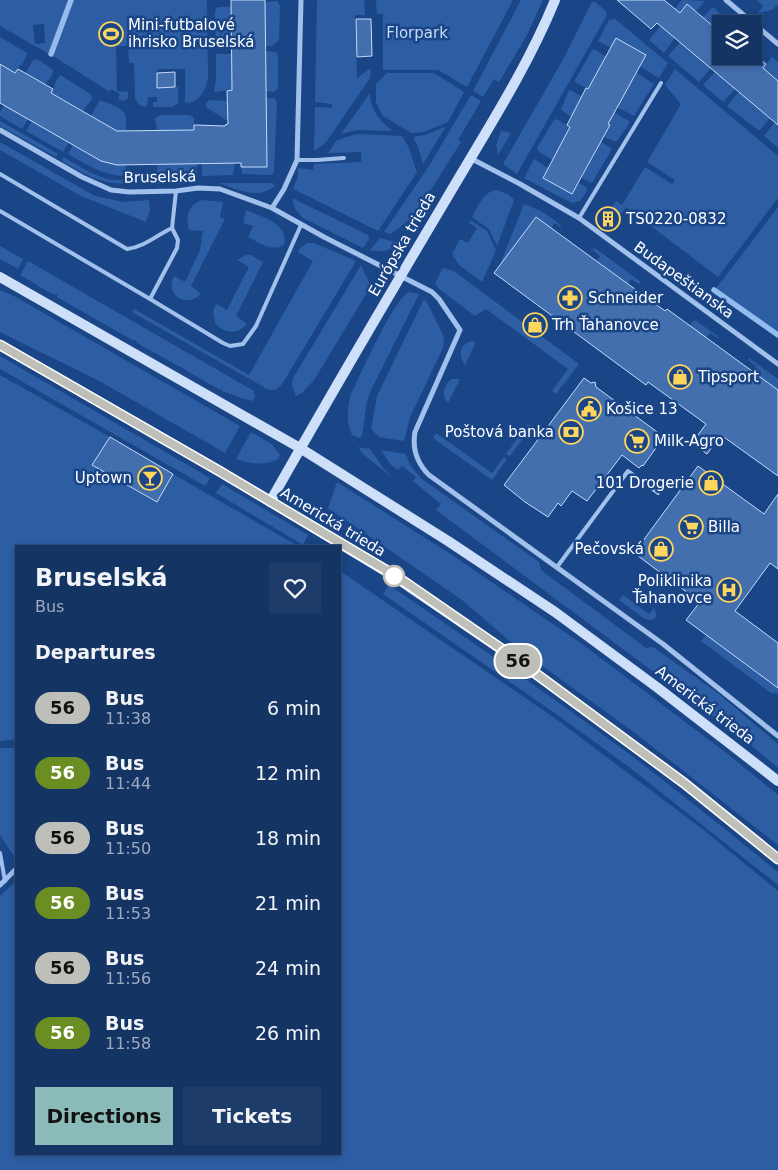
<!DOCTYPE html>
<html lang="en">
<head>
<meta charset="utf-8">
<style>
  :root { --surface:#143464; --page:#1d3c6a; --text:#f1f3f6; --muted:#9daabf; --line:#334f78; --accent:#8bbbb9 }
  body { margin:0; font-family:"DejaVu Sans",sans-serif; background:var(--page); color:var(--text); height:100vh; display:flex; flex-direction:column; font-size:19px; white-space:nowrap }
  * { box-sizing:border-box; margin:0 }
  p { font-size:16px; color:var(--muted) }
  .icon { flex:none; width:28px; height:28px; fill:none; stroke:currentColor; stroke-width:2; stroke-linecap:round; stroke-linejoin:round }
  .map { position:relative; flex:1; overflow:hidden }
  .details { position:absolute; left:15px; top:545px; width:326px; height:610px; display:flex; flex-direction:column; background:var(--surface); border-radius:0px; box-shadow:0 2px 8px #0003,0 0 0 1px var(--line) }
  .details>* { flex:none }
  .badge { padding:0 10px; border-radius:16px; font-size:18px; line-height:32px }
  .tools { position:absolute; left:712px; top:15px; display:grid; gap:10px }
  .tools a { display:grid; place-items:center; width:50px; height:50px; border-radius:0px; background:var(--surface); box-shadow:0 2px 8px #0003,0 0 0 1px var(--line); font-size:25px }
  .map>.badge { position:absolute; translate:-50% -50%; box-shadow:0 0 0 2px #fff }
  h2 { padding:0 20px; font-size:19px; line-height:45px }
  .round { display:grid; place-items:center; flex:none; width:52px; height:52px; border-radius:0px; background:var(--page) }
  .headline { display:flex; align-items:center; justify-content:space-between; height:85px; padding:0 20px }
  h1 { font-size:24px; font-weight:700; line-height:38px }
  .primary-button { display:flex; gap:10px; margin-top:auto; padding:10px 20px }
  .primary-button a { flex:1; height:58px; border-radius:0px; background:var(--accent); color:#111; font-size:20px; font-weight:700; line-height:58px; text-align:center }
  .primary-button a+a { background:var(--page); color:var(--text) }
  ul { padding:0; list-style:none }
  li { display:flex; align-items:center; gap:15px; height:65px; padding:0 20px }
  li div { flex:1 }
  li b { display:block; font-size:19px }
  li em { font-style:normal }
  li .badge { min-width:55px; font-weight:700; text-align:center }
  .map>svg:first-child { display:block }
  .green { fill:#2d5ea4; fill-rule:evenodd }
  .lines { fill:none; stroke-linecap:round; stroke-linejoin:round }
  .stream { stroke:#94bbee; stroke-width:5.5 }
  .building { fill:#436faf; stroke:#c6dbf9 }
  .lane { stroke:#a1c0ec; stroke-width:4 }
  .street { stroke:#a1c0ec; stroke-width:5 }
  .secondary { stroke:#cddff9; stroke-width:10 }
  .line-casing { stroke:#fff; stroke-width:11 }
  .line { stroke:#bfbfb9; stroke-width:8 }
  .stop-dot { fill:#fff; stroke:#bfbfb9; stroke-width:2.5 }
  .labels { text-anchor:middle; stroke-width:5; stroke-linejoin:round; paint-order:stroke }
  .poi-label { font-size:15px; fill:#fff; stroke:#1a4586; text-anchor:start }
  .park-label { font-size:15px; fill:#c6dbf9; stroke:#1a4586 }
  .street-label { font-size:15px; fill:#fff; stroke:#1a4586 }
</style>
</head>
<body>
<div class="map">
<svg width="778" height="1170" viewBox="0 0 778 1170">
  <rect width="100%" height="100%" fill="#1a4586"/>
  <path class="green" d="M0,0h207l1,78c-2,11 -8,24 -21,25l-4,-3h2v-31h-28v18h21v16l-6,4h-19v-5h4v-5h-9l-1,10 -8,-2 -4,-7 -1,-35h-5l-1,-17h-12l1,45 11,1v6l-5,3 -5,-2 2,-5 -9,-5 -1,3 -49,-31 -61,-35zM44,24l1,19 -10,1 -2,-19z
    M317,0h47l1,15h-10l2,63 14,-10 -1,10 -41,60 -5,6 -10,7 1,-44 17,1v-4l-17,-2z
    M376,0h137l-46,87 -29,-17h-55v-56h-6z
    M521,0h22l-16,35 -28,47 -5,-3 -11,18 -10,-6z
    M682,0l23,1 -9,10 -9,-7 -21,26 9,8 -11,15 -15,-13z
    M757,0h21v4l-6,6 -14,3 5,-7z
    M277,1l3,5 -1,34 -7,6h-7v-44z
    M592,2h3l11,9 1,4 -90,159 -14,-10 62,-108z
    M218,7h13v37h-4v2h-11l-1,-35z
    M713,7l19,17h-11v9l-18,-16z
    M615,19l53,44 -9,15 -20,-12 6,-12 -29,-15 -5,9 -13,-7 11,-21z
    M0,37l27,16 -1,4 -5,9 -1,-1 -5,8 -15,-9z
    M680,42l31,26 -12,14 -31,-26z
    M594,49l12,8 -18,32 -13,-7v-2l17,-30z
    M266,51l10,1 2,4v32l-4,4 -8,-1z
    M216,54h16v36l-18,2 2,-12z
    M772,57l6,5v19l-15,-13z
    M34,59l5,1 14,10 -1,5 -9,13 -20,-11z
    M675,69l103,87v42l-60,79 -92,-70 -15,20 -3,-3 6,-7 -5,-5 7,-11 6,4 23,-38 27,17 3,-4 -28,-18 34,-58 -16,-19z
    M636,72l18,12 -20,32 -17,-9z
    M715,72l20,17 -12,13 -20,-17z
    M387,73h47l30,19 -16,30 -24,10 -13,1 -28,-17 -7,-14v-18z
    M60,75l31,19 1,5 -9,12 -32,-18 4,-8h-1z
    M569,90h1l13,7 -8,22 -14,-9z
    M739,92l31,26 -10,12h-2l-31,-24z
    M370,93c0,17 10,28 23,38l-36,-1 -16,4z
    M471,95l10,6 -23,39 3,2 -46,73 -24,19 -7,-2 45,-66z
    M266,98h8l3,4 -3,70 -3,3 -29,-1 -1,-7h26z
    M210,100l22,1 1,19h-7l-20,-13v-4z
    M99,101c7,0 22,7 26,13 2,4 1,12 1,17h-9l-26,-15z
    M4,105l24,14 -6,10 -22,-13v-4z
    M614,112l15,9v3l-13,18 -12,-5 6,-11 -2,-2z
    M161,115h29l4,3v12l-37,1 -2,-13z
    M556,119l15,8 -18,33 -14,-8 -2,-4 17,-28z
    M0,121l58,33 -2,3 -56,-31z
    M32,121l37,21 -6,10 -37,-21z
    M775,122l3,3v23l-14,-12z
    M445,127v1l-22,36 -5,-17 -5,-10 12,-2z
    M501,131l10,2 -13,22 -2,-10z
    M357,134l45,2 6,10 9,26 -39,59 -85,-42 5,-13v-8l15,2 1,-6 47,-2v-10l-33,1 9,-13z
    M0,142l95,54 29,6 25,-2 1,10 -4,12 -65,-26 -81,-46z
    M601,142l11,7 -20,34 -10,-5z
    M73,145c18,10 33,20 53,20v11c-22,0 -39,-11 -58,-22z
    M63,157l28,16 19,7h28v4c-34,1 -48,-6 -76,-23z
    M534,159l14,9 -5,10 29,16 7,-11 7,4 1,4 -7,10 -8,2 -4,-2 -44,-23z
    M184,161h11v3h2v12l-38,-1 -2,-3v-8h27z
    M215,162h20l-2,13 -31,1v-12h13z
    M186,179l2,5h-44v-3z
    M219,183h54l2,3c-19,14 -35,4 -56,-3z
    M497,190l12,5 5,5 -17,46 -8,-17 -17,-12c6,-10 11,-26 25,-27z
    M292,198l76,37 1,4 -6,9 -60,-30 -8,-9z
    M201,200l22,2 -3,15 5,2 -34,67 10,8c-14,15 -37,1 -27,-18l11,6 15,-32 3,-19 -14,-1c-4,-14 -1,-24 12,-30z
    M524,204c10,3 35,16 39,25l-8,-6 -4,5 -15,-11 -38,52z
    M778,207v129l-64,-45z
    M246,210c16,7 43,13 38,35 -13,7 -24,-2 -36,-8l5,-11 -10,-3z
    M470,220l17,11 9,19 -14,32 -23,-17 -7,-11 8,-15 8,4 9,-15 -8,-5z
    M380,238l19,5c-8,8 -18,10 -29,7z
    M308,243h6l42,18 -69,115c-5,8 -9,17 -20,13l-135,-77 2,-3 115,66 64,-114 -15,-9 3,-5z
    M0,246l23,13 -5,10 -18,-10z
    M595,248l46,34 -2,2 -8,-5 -4,5 -30,-23 3,-5 -8,-6z
    M246,255h5l12,7 -27,54 11,8c-10,11 -22,10 -32,-1l-2,-12 3,-7 11,6 22,-43 -12,-7z
    M28,261l226,130 1,5 -2,5 -12,-3 -19,-7 -1,-3 -1,2 -38,-22v-2l-2,1 -43,-24 -2,-4 -1,2 -77,-44 1,-2 -6,-1 -32,-19z
    M361,265l8,17 -1,9 -54,89 -12,13 -6,3 -4,-11 1,-7z
    M443,268l11,3 125,93 -23,30 -4,-3 16,-22 -82,-60 -11,7 -36,-27 -4,-6z
    M0,290l14,6 226,130 -15,27 -124,-71 -101,-50z
    M410,292l9,2 -47,94 -5,13 -5,35 -3,2 -7,-3c-6,-14 -5,-27 -1,-41 10,-19 42,-96 59,-102z
    M424,299l4,5 16,33 -1,11 -33,69 -6,24 -25,-4 -8,-8 6,-33z
    M695,320l24,17 -1,1 -8,-5 -4,5 -19,-11z
    M472,341l4,1 -11,23c-7,-9 -6,-21 7,-24z
    M0,356l210,122 -5,8 -205,-117z
    M749,358l29,21v11l-26,-19 4,-5 -8,-6z
    M0,375l110,62 -18,28 64,37 17,-28 125,72h-282v193l-14,2h-2z
    M452,379h8l-12,24c-7,-8 -5,-17 4,-24z
    M528,424l4,2 -22,30 -4,-2z
    M251,432l21,12 8,11 -2,4c-13,7 -28,5 -42,0z
    M436,433l56,40 12,-16 3,2 -15,21 -59,-42z
    M358,447l12,2 14,20 10,10 -31,-25z
    M381,450l25,4 4,11 12,14 117,83 2,8 105,78 7,-1 66,47 59,50v24l-37,-31 -305,-227 5,-6 -28,-23 3,-4 -14,-11 -4,4 -8,-6z
    M337,482l115,73 130,89 147,111 49,40v50l-143,-112 -116,-84 -57,-49 -134,-92z
    M222,484l86,51 -5,10 -87,-52z
    M340,571l216,148 149,112 73,60v279h-778v-274l16,-15v273h324z
    M389,585c83,57 167,114 247,174 48,37 95,75 142,113v13l-149,-118 -70,-51 -176,-122z
    M623,595l26,19 5,-6 2,5v4l-4,3 -7,-1 -26,-19z
    M706,635l72,53v6l-7,-1 -70,-52z
    M0,748h16v108h-2l-14,-21z"/>
  <g class="lines">
    <path class="stream" d="M51,54l20,-54
      M714,290l64,45"/>
  </g>
  <path class="building" d="M231,0h34l2,167h-26v-4l-124,2 -16,-4 -101,-58v-39l15,9 3,-4 35,20 -2,4 66,38 77,-1v-5l31,1v-1l3,-1 -1,-33 5,-1z
    M617,0h47l16,13 7,-9 34,29v23h35l10,8 -3,4 15,13v44l-121,-102 -6,6z
    M356,19h15l1,37 -15,1z
    M616,38l30,17 -38,69 2,1 -38,69 -29,-16 27,-51 -3,-2 19,-37 2,1z
    M175,72v15l-18,1v-15z
    M536,217l129,94 2,-2 111,81v86l-57,-41 -14,19 -15,-11 14,-19 -58,-42 -2,3 -152,-112z
    M584,378l7,5 4,-1 1,5 68,50 -21,29 -1,-1 -3,3 -17,-13 -35,46 -15,-10 -11,15 -3,-3 -10,14 -23,-15 -21,-17z
    M110,437l63,37 -16,28 -65,-37z
    M698,466l66,48 14,-20v75l-8,-6 -35,48 43,32v45l-92,-68 14,-18 -66,-49z"/>
  <g class="lines">
    <path class="lane" d="M297,160h20l27,-2
      M0,174l127,75c17,-2 30,-14 45,-21l4,-37
      M0,211l150,88 27,-51 1,-8 -6,-12
      M579,218l82,-135
      M150,299l73,44 7,3 13,-2 13,-18 45,-101
      M557,567l71,-96 30,22
      M0,853l5,28"/>
    <path class="street" d="M726,0l52,44
      M0,130l82,47 29,13 18,2 47,-1 22,-3 22,1 52,19 52,29 108,55 7,7 21,31 -45,102c-3,17 2,31 14,43l234,169 115,92
      M470,158l50,26 59,34 199,146
      M272,208l12,-19 13,-29 4,-160
      M0,885l16,-16"/>
    <path class="secondary" d="M0,277l300,171 148,93 107,71 103,76 120,93
      M0,345l221,127 174,105 116,79 173,127 94,76
      M270,502c57,-101 115,-200 174,-299 39,-67 82,-132 111,-203"/>
  </g>
  <g class="lines">
    <g class="line-casing">
      <path id="line" d="M0,345l221,127 175,104 116,80 172,127 94,76"/>
    </g>
    <use href="#line" class="line"/>
  </g>
  <defs>
    <g id="stadium-ring" transform="scale(1.25)"><circle r="9.5" fill="#1a4586" stroke="#fed55d" stroke-width="1.5"/><path d="M0-5a6.5 5 0 1 0 0 10a6.5 5 0 1 0 0-10ZM-3.5-1.8h7v3.6h-7Z" fill="#fed55d"/></g>
    <g id="building-ring" transform="scale(1.25)"><circle r="9.5" fill="#1a4586" stroke="#fed55d" stroke-width="1.5"/><path d="M-4-6H4V6H1V3H-1V6H-4ZM-2.5-4.3h1.7v1.8h-1.7ZM.8-4.3h1.7v1.8H.8ZM-2.5-1h1.7V.8h-1.7ZM.8-1h1.7V.8H.8Z" fill="#fed55d"/></g>
    <g id="pharmacy-ring" transform="scale(1.25)"><circle r="9.5" fill="#1a4586" stroke="#fed55d" stroke-width="1.5"/><path d="M-2-6h4v4h4v4h-4v4h-4v-4h-4v-4h4Z" fill="#fed55d"/></g>
    <g id="shop-ring" transform="scale(1.25)"><circle r="9.5" fill="#1a4586" stroke="#fed55d" stroke-width="1.5"/><path d="M-5-2.5h2.3a2.7 3.5 0 0 1 5.4 0H5L5.5 6h-11ZM-1.5-2.5h3a1.5 2.3 0 0 0-3 0Z" fill="#fed55d"/></g>
    <g id="civic-ring" transform="scale(1.25)"><circle r="9.5" fill="#1a4586" stroke="#fed55d" stroke-width="1.5"/><path d="M-.6-6.5H3V-4.5H.6V-3L4-1V1h2V6H-6V1h2V-1L-.6-3ZM-1.2 2.5V6h2.4V2.5Z" fill="#fed55d"/></g>
    <g id="bank-ring" transform="scale(1.25)"><circle r="9.5" fill="#1a4586" stroke="#fed55d" stroke-width="1.5"/><path d="M-6-4H6V4H-6ZM0-2.3a2.3 2.3 0 1 0 0 4.6a2.3 2.3 0 1 0 0-4.6Z" fill="#fed55d"/></g>
    <g id="supermarket-ring" transform="scale(1.25)"><circle r="9.5" fill="#1a4586" stroke="#fed55d" stroke-width="1.5"/><path d="M-6-5.5h2.5l.6 2H6L4.5 2H-2.5L-4.4-4H-6ZM-1.5 3.2a1.3 1.3 0 1 0 .1 0ZM3 3.2a1.3 1.3 0 1 0 .1 0Z" fill="#fed55d"/></g>
    <g id="bar-ring" transform="scale(1.25)"><circle r="9.5" fill="#1a4586" stroke="#fed55d" stroke-width="1.5"/><path d="M-6-5H6L.8 .8V4.5H3.5V6h-7V4.5H-.8V.8Z" fill="#fed55d"/></g>
    <g id="hospital-ring" transform="scale(1.25)"><circle r="9.5" fill="#1a4586" stroke="#fed55d" stroke-width="1.5"/><path d="M-5-5h3v3.5h4V-5h3V5h-3V1.5h-4V5h-3Z" fill="#fed55d"/></g>
  </defs>
  <g fill-rule="evenodd">
    <use href="#stadium-ring" x="111" y="34"/>
    <use href="#building-ring" x="608" y="219"/>
    <use href="#pharmacy-ring" x="570" y="298"/>
    <use href="#shop-ring" x="535" y="325"/>
    <use href="#shop-ring" x="680" y="377"/>
    <use href="#civic-ring" x="589" y="409"/>
    <use href="#bank-ring" x="571" y="432"/>
    <use href="#supermarket-ring" x="637" y="441"/>
    <use href="#bar-ring" x="150" y="478"/>
    <use href="#shop-ring" x="711" y="483"/>
    <use href="#supermarket-ring" x="691" y="527"/>
    <use href="#shop-ring" x="661" y="549"/>
    <use href="#hospital-ring" x="729" y="590"/>
  </g>
  <circle class="stop-dot" cx="394" cy="576" r="10"/>
  <g class="labels">
    <g class="poi-label">
      <text x="128" y="30">Mini-futbalové<tspan x="128" dy="17">ihrisko Bruselská</tspan></text>
      <text x="626" y="224">TS0220-0832</text>
      <text x="588" y="303">Schneider</text>
      <text x="552" y="330">Trh Ťahanovce</text>
      <text x="698" y="382">Tipsport</text>
      <text x="606" y="414">Košice 13</text>
      <text x="554" y="437" text-anchor="end">Poštová banka</text>
      <text x="654" y="446">Milk-Agro</text>
      <text x="132" y="483" text-anchor="end">Uptown</text>
      <text x="694" y="488" text-anchor="end">101 Drogerie</text>
      <text x="708" y="532">Billa</text>
      <text x="644" y="554" text-anchor="end">Pečovská</text>
      <text x="712" y="586" text-anchor="end">Poliklinika<tspan x="712" dy="17">Ťahanovce</tspan></text>
    </g>
    <g class="park-label">
      <text x="417" y="38">Florpark</text>
    </g>
    <g class="street-label">
      <text transform="translate(160 177) rotate(-1)" y="5">Bruselská</text>
      <text transform="translate(402 244) rotate(-60)" y="5">Európska trieda</text>
      <text transform="translate(684 280) rotate(36)" y="5">Budapeštianska</text>
      <text transform="translate(333 522) rotate(31)" y="5">Americká trieda</text>
      <text transform="translate(705 705) rotate(37)" y="5">Americká trieda</text>
    </g>
  </g>
</svg>
<div class="tools">
<a><svg class="icon" aria-label="layers" viewBox="0 0 24 24"><path d="M12 4l9 5-9 5-9-5zM3 14l9 5 9-5"/></svg></a>
</div>
<b class="badge" style="left:518px;top:661px;background:#bfbfb9;color:#111">56</b>
<section class="details">
<div class="headline"><div><h1>Bruselská</h1><p>Bus</p></div><a class="round"><svg class="icon" aria-label="heart" viewBox="0 0 24 24"><path d="M12 20l-8-8c-3-5 5-10 8-4 3-6 11-1 8 4z"/></svg></a></div>
<h2>Departures</h2>
<ul>
<li><span class="badge" style="background:#bfbfb9;color:#111">56</span><div><b>Bus</b><p>11:38</p></div><em>6 min</em></li>
<li><span class="badge" style="background:#6b8e23;color:#fff">56</span><div><b>Bus</b><p>11:44</p></div><em>12 min</em></li>
<li><span class="badge" style="background:#bfbfb9;color:#111">56</span><div><b>Bus</b><p>11:50</p></div><em>18 min</em></li>
<li><span class="badge" style="background:#6b8e23;color:#fff">56</span><div><b>Bus</b><p>11:53</p></div><em>21 min</em></li>
<li><span class="badge" style="background:#bfbfb9;color:#111">56</span><div><b>Bus</b><p>11:56</p></div><em>24 min</em></li>
<li><span class="badge" style="background:#6b8e23;color:#fff">56</span><div><b>Bus</b><p>11:58</p></div><em>26 min</em></li>
</ul>
<div class="primary-button"><a>Directions</a><a>Tickets</a></div>
</section>
</div>
</body>
</html>
